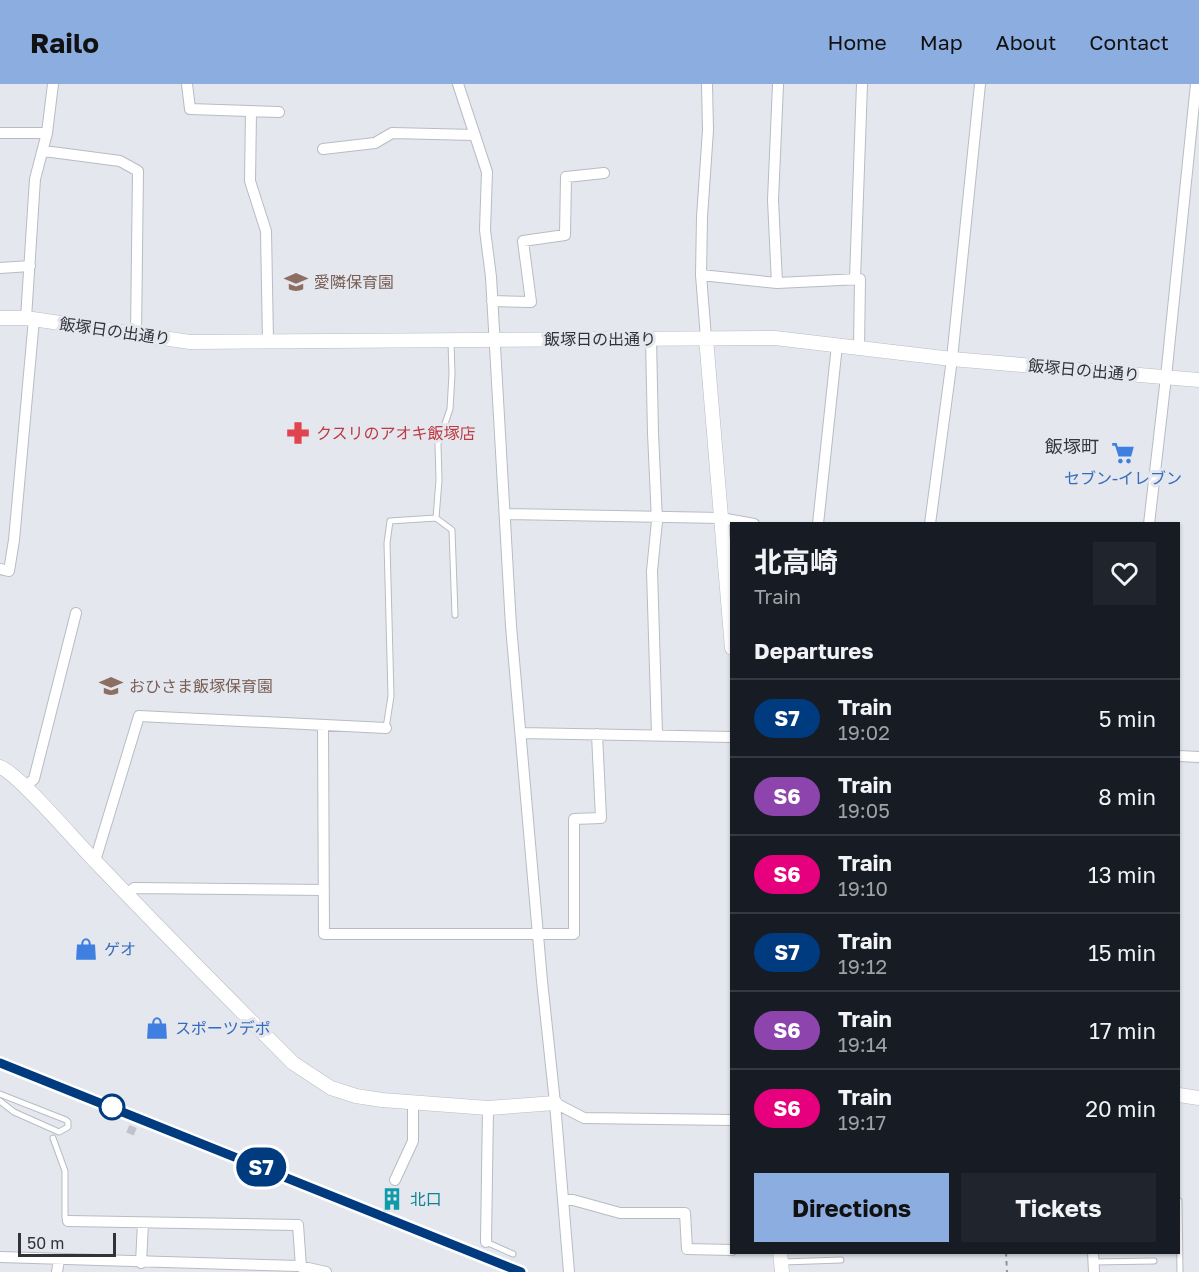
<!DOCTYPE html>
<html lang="en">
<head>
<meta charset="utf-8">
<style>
  :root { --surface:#171b24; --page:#20242c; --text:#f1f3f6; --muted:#9ea1a6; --line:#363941; --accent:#8caddf }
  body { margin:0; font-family:"Golos Text","Noto Sans JP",sans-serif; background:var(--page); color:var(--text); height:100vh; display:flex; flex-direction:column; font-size:22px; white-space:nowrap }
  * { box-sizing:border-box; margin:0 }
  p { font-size:20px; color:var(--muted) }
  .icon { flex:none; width:33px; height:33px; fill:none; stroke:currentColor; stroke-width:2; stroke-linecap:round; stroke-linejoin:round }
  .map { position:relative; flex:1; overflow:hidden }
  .details { position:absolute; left:730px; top:438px; width:450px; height:732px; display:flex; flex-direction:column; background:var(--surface); border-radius:0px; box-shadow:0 2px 4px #0004 }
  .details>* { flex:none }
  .badge { padding:0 12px; border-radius:20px; font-size:21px; line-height:39px }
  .scale { position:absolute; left:18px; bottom:15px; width:98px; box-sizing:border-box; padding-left:6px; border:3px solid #323336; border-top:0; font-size:16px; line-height:21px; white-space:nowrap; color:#323336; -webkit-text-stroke:4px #e4e7ee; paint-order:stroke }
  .map>.badge { position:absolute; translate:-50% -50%; box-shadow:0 0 0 3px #fff }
  h2 { padding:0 24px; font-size:22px; line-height:54px }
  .round { display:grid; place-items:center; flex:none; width:63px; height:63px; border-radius:0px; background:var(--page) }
  .head { display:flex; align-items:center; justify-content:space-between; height:102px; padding:0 24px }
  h1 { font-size:28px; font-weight:700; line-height:45px }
  .primary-button { display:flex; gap:12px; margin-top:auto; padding:12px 24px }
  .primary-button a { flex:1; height:69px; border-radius:0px; background:var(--accent); color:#111; font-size:24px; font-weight:700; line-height:69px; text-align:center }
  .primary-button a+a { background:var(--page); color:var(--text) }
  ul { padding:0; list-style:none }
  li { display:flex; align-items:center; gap:18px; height:78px; padding:0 24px; border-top:2px solid var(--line) }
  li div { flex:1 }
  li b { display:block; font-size:22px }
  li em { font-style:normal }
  li .badge { min-width:66px; font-weight:700; text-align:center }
  header { display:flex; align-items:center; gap:36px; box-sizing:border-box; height:84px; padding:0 30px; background:var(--accent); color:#111 }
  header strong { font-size:28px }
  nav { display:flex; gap:33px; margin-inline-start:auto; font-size:21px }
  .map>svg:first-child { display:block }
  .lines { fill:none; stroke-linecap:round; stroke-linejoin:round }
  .pedestrian-tunnel { stroke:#c0c3c9; stroke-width:8; stroke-dasharray:8 4; stroke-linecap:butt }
  .service-casing { stroke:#b8bcc2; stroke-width:7 }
  .minor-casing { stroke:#b8bcc2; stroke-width:12 }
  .tertiary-casing { stroke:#b8bcc2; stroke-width:15 }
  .path { stroke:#909297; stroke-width:2; stroke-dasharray:4.5 4.5; stroke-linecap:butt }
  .service { stroke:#fff; stroke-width:5 }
  .minor { stroke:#fff; stroke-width:10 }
  .tertiary { stroke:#fff; stroke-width:14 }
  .rail-casing { stroke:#717277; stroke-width:6 }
  .rail { stroke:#e4e7ee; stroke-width:4; stroke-dasharray:11; stroke-linecap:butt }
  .line-casing { stroke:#fff; stroke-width:14 }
  .line { stroke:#003b80; stroke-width:9 }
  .stop-dot { fill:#fff; stroke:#003b80; stroke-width:3 }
  .labels { text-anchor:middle; stroke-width:6; stroke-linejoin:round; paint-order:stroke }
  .education-label { font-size:16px; fill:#785e54; stroke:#e4e7ee; text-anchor:start }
  .street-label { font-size:16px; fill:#323336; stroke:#e4e7ee }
  .health-label { font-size:16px; fill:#be3a42; stroke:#e4e7ee; text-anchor:start }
  .shop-label { font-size:16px; fill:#366cbe; stroke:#e4e7ee; text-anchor:start }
  .culture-label { font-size:16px; fill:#0d838f; stroke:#e4e7ee; text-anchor:start }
  .neighbourhood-label { font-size:18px; fill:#34373c; stroke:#e4e7ee }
</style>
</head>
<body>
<header>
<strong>Railo</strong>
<nav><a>Home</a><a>Map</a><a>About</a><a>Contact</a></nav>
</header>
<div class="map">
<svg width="1199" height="1188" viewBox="0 0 1199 1188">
  <rect width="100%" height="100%" fill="#e4e7ee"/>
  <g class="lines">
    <path class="pedestrian-tunnel" d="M130,1050l9,-22"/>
    <g class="service-casing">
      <path id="service" d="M436,434l16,12 3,85
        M386,644l5,-32 -4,-153 3,-22 46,-3 3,-38 -1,-36 12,-35 2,-35 -1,-33
        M0,1010l66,26 2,2v5l-9,5 -45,-20 -14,-11
        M53,1054l12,33v47l2,3
        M1179,1117l1,71
        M486,1158l27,12
        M783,1178l58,-2
        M1094,1178l60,-1"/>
    </g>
    <g class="minor-casing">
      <path id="minor" d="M187,0l3,25 89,3
        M458,0l29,88 -2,58 6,47 20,349 31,355 13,122 14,169
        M251,28l-1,69 16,50 2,110
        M0,49h47
        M323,65l52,-6 17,-10 83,2
        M44,67l76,10 18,10 -2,163
        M0,184l30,-2
        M701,191l76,8 83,-4 -1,69
        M855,195l7,-195
        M777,199l-4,-83 5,-115
        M492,217l39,1 -8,-61 42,-6 1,-58 38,-4
        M26,234l9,-139 12,-46 6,-49
        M706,254l-5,-63 1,-58 6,-87 -1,-46
        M651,255l2,94 4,88 -5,50 5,163
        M505,430l216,4 33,6
        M818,440l19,-179
        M930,440l22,-165 28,-275
        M1149,440l17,-147 30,-293
        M0,485l9,2 5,-31 20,-221
        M323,642l1,208h250v-115l27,-1 -4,-84
        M521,649l211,4
        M1179,672l20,1
        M25,703l9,-8 42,-166
        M95,777l44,-145 247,12
        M127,810l7,-6 190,2
        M555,1019l29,15 148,2
        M395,1096l18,-39v-38
        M563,1116h10l47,13h65l2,36 45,1
        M68,1137l230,4 3,42
        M486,1158l2,-134
        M1093,1168l1,20
        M0,1173l299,9 27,6
        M141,1179l2,-40
        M57,1188l2,-12"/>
    </g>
    <g class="tertiary-casing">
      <path id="tertiary" d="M0,234h26l164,24 585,-4 177,21 247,21
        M706,254l26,310
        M0,683c17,5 77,76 94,93 65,68 132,136 199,203l38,25 25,8 26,4 106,8 67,-5
        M1179,1011l20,3
        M780,1168l2,20"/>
    </g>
    <path class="path" d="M1006,1168l1,20"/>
    <use href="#service" class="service"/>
    <use href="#minor" class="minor"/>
    <use href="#tertiary" class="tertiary"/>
    <g class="rail-casing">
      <path id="rail" d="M0,979l521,209"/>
    </g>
    <use href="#rail" class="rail"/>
  </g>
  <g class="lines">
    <g class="line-casing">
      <path id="line" d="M0,979l521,209"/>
    </g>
    <use href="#line" class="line"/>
  </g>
  <defs>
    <g id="school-bare" transform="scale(1.8)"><path d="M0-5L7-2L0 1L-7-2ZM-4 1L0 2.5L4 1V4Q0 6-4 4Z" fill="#8d6e63" stroke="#e4e7ee" stroke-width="2.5" paint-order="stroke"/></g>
    <g id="pharmacy-bare" transform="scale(1.8)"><path d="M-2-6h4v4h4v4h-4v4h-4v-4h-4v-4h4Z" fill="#e0444e" stroke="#e4e7ee" stroke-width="2.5" paint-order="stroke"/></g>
    <g id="supermarket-bare" transform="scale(1.8)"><path d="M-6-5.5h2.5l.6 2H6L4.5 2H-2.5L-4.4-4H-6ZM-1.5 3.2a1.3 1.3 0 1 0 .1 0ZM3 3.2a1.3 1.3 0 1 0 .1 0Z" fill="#3f7fe0" stroke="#e4e7ee" stroke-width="2.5" paint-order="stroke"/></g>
    <g id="shop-bare" transform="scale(1.8)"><path d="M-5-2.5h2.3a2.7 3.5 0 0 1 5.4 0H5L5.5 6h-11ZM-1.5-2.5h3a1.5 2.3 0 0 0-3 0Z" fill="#3f7fe0" stroke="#e4e7ee" stroke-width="2.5" paint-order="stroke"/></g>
    <g id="building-bare" transform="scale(1.8)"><path d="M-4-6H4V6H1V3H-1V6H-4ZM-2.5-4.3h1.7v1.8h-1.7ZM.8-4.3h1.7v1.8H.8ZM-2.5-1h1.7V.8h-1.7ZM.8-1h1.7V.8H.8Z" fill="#0f9aa8" stroke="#e4e7ee" stroke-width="2.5" paint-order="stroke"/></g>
  </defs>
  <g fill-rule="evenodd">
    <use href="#school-bare" x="296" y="198"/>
    <use href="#pharmacy-bare" x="298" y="349"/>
    <use href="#supermarket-bare" x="1123" y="369"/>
    <use href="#school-bare" x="111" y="602"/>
    <use href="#shop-bare" x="86" y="865"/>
    <use href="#shop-bare" x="157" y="944"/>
    <use href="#building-bare" x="392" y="1115"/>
  </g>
  <circle class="stop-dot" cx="112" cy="1023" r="12"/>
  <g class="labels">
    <g class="education-label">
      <text x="314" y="204">愛隣保育園</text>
      <text x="129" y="608">おひさま飯塚保育園</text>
    </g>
    <g class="street-label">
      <text transform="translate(115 247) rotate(8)" y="6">飯塚日の出通り</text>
      <text x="600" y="261">飯塚日の出通り</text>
      <text transform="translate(1084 286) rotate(5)" y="6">飯塚日の出通り</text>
    </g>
    <g class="health-label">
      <text x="316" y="355">クスリのアオキ飯塚店</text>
    </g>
    <g class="shop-label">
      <text x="1123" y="400" text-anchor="middle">セブン-イレブン</text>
      <text x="104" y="871">ゲオ</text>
      <text x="175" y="950">スポーツデポ</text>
    </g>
    <g class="culture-label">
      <text x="410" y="1121">北口</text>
    </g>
    <g class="neighbourhood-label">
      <text x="1072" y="369">飯塚町</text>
    </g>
  </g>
</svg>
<div class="scale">50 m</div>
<b class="badge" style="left:261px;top:1083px;background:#003b80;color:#fff">S7</b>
<section class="details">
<div class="head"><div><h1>北高崎</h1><p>Train</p></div><a class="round"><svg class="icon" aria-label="heart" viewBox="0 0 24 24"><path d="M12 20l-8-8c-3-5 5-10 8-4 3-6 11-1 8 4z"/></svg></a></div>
<h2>Departures</h2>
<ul>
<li><span class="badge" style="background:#003b80;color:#fff">S7</span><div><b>Train</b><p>19:02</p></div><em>5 min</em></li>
<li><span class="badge" style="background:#8e44ad;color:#fff">S6</span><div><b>Train</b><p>19:05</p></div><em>8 min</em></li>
<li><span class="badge" style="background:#e6007e;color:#fff">S6</span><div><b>Train</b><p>19:10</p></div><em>13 min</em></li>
<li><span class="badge" style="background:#003b80;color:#fff">S7</span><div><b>Train</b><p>19:12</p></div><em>15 min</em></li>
<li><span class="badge" style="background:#8e44ad;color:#fff">S6</span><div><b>Train</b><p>19:14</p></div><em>17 min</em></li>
<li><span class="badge" style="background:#e6007e;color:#fff">S6</span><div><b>Train</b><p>19:17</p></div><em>20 min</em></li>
</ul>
<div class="primary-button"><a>Directions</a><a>Tickets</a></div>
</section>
</div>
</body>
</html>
